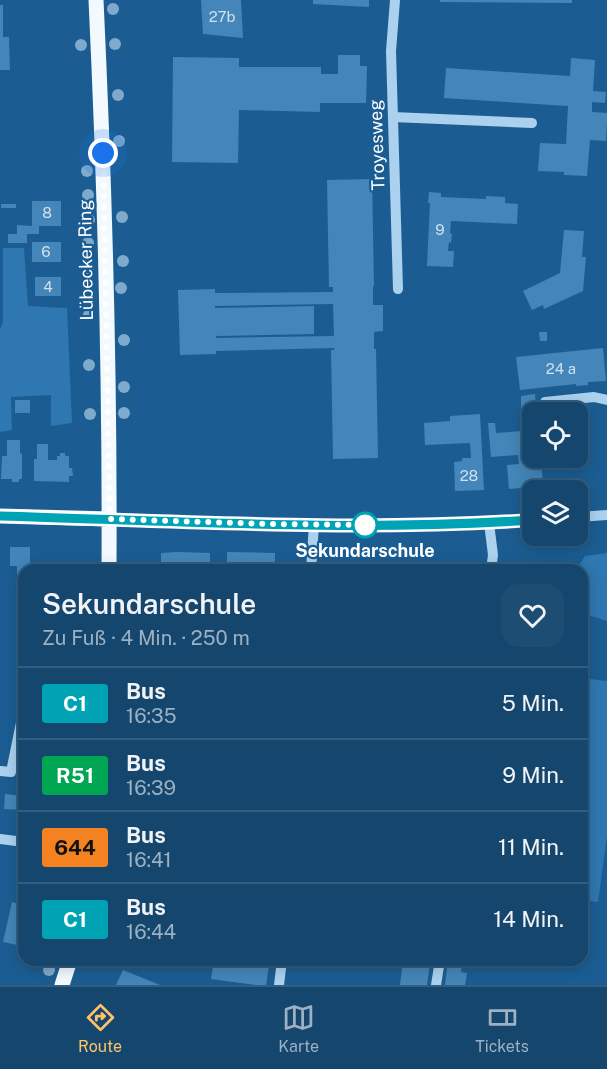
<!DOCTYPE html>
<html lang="de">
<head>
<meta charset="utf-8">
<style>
  :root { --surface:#14466e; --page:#1d4d73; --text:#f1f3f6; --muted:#9db1c2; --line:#335e81; --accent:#ffc268 }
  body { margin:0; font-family:"Public Sans",sans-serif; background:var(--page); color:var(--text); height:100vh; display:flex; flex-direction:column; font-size:22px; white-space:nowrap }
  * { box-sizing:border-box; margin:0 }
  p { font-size:20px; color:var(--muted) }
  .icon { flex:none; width:33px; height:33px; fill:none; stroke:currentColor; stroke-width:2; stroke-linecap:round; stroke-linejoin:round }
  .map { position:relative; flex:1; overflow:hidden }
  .sheet { position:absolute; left:18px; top:564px; width:570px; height:402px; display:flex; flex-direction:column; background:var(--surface); border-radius:18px; box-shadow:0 3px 15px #0003,0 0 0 2px var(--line) }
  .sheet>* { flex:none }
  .badge { padding:0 12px; border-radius:4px; font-size:21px; line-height:39px }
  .controls { position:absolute; left:522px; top:402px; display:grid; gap:12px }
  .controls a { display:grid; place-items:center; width:66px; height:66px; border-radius:12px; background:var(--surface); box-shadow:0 3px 15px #0003,0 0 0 2px var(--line); font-size:30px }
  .you { position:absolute; width:30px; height:30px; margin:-15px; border:4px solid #fff; border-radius:50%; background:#1a73e8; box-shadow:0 0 0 9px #1a73e833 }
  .map>.badge { position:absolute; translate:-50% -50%; box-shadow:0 0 0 3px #fff }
  .round { display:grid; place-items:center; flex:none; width:63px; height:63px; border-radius:18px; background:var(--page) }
  .head { display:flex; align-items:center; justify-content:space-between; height:102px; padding:0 24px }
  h1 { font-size:28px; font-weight:600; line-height:45px }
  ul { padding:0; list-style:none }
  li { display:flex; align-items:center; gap:18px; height:72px; padding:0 24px; border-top:2px solid var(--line) }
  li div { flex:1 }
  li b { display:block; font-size:22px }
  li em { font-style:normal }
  li .badge { min-width:66px; font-weight:700; text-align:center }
  .menu { display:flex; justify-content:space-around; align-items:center; height:84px; border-top:2px solid var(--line); background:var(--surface); font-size:16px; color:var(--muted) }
  .menu a { display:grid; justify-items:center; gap:3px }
  .menu .selected { color:var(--accent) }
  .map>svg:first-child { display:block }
  .green { fill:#2e77b0 }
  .building { fill:#4486b9; fill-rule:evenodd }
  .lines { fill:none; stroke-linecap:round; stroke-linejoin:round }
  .minor { stroke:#abd1ef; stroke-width:10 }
  .major { stroke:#f2f9ff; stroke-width:15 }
  .tree { fill:#7faacb }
  .line-casing { stroke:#fff; stroke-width:14 }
  .line { stroke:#00a3b4; stroke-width:9 }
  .walk { stroke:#fff; stroke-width:6; stroke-dasharray:0 10.8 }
  .stop-dot { fill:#fff; stroke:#00a3b4; stroke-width:3 }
  .labels { text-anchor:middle; stroke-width:4.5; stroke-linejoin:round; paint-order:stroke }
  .number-label { font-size:15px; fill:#d0e1ee }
  .street-label { font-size:18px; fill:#fff; stroke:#1b5d92 }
  .stop-label { font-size:18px; font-weight:bold; fill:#fff; stroke:#1b5d92 }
</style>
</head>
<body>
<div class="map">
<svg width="607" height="985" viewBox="0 0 607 985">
  <rect width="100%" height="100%" fill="#1b5d92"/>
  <path class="green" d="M3,248h21l4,58 39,2 5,115 -21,3v-31l-40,2 1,33 -12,2v-103l3,-7z
    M607,553v68l-22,-7 -3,-6v-38h-6l9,-14z
    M582,678l25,3v155l-9,66 -16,-2z"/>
  <path class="building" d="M201,0h40l2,38 -40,-4z
    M313,0h56v7l-56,-3z
    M440,0h132v3l-132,-1z
    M0,5h3v32h6l1,33h-10z
    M338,55h22v11h7l-1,37h-46v9l-81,-2 -1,53 -66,-1 1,-105 66,1v9h82v7h17z
    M571,58l24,2 -2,31 13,1 -1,11 -13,-1v10l15,1v8l-1,20 -16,-1 -3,36 -23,-1v-3l-26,-1 2,-28 26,1 2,-38 -124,-8 2,-30 124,8z
    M372,179l2,107h-1v19h10v26l-9,1v17h2l2,109 -45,1 -2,-109h3v-2l-118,3v3l-36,1 -2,-65 37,-1v4l118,-1v-5h-4l-2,-107zM333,304l1,32 -118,2v-2l98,-2v-28l-99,2v-2z
    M429,192l12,1v4l45,2v-3l19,1v6l13,1 -1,20 -66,-3 -1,12 2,1 -1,9 -2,-1 -1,9h6l-1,16 -26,-1 3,-63h-2z
    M32,201h29v25h-22v8h-12v9h-19v-9h9v-9l15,1z
    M1,204h15v4h-15z
    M564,230l20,1 -2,26h4l-3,34 -39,18 -1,-4 -11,5 -9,-19 37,-18z
    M32,242h29v20h-29z
    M35,277h26v19h-26z
    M539,332h8v9h-7z
    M603,348l3,33 -18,1v3l-12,1v-2l-56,6 -4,-33z
    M535,394l1,13 -15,1v-12z
    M15,400h15v13h-15z
    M537,409v3h-5v46h9l2,28 -34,3 -2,-24 12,-1 -1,-9 -27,2 -3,-34h7l1,10 27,-2 -2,-21z
    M480,414l4,76 -29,1 -1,-29 8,-1v-3h9l-1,-15 -45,2 -1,-22 26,-2v-5z
    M7,440h13v13l2,1v25h-3v3h-7v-3h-11l1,-23h5z
    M37,444h11v16h9v-4h3v-3h5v3h4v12h3l1,8h-4v6l-35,-1v-22h3z
    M10,547h20v19l-1,4h-5v13h-4v-7h-3v-10h-7z
    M177,552l33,1v17h-49v-17z
    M227,552l48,1v17h-48z
    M5,794l19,2v14l-20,-1z
    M12,902l12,3v32l-2,9 -19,-4z
    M214,960h56l-4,25h-10l-45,-6z
    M403,960h29v3h-2l-3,22h-27z
    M448,960h15l-2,12 6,1 -2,12h-20z
    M123,970l37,15h-44z"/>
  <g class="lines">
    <path class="minor" d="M395,0l-4,51 7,238
      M393,117l139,6
      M545,402l49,-5 13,3
      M578,517l29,-2
      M110,519c43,2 86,3 129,4 98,3 196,3 293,-3
      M489,523l4,32 -2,15
      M311,570l3,-46
      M0,771l11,1 13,-64
      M0,839l24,3
      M279,985l3,-25
      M436,985l4,-25"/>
    <path class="major" d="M96,0c9,190 14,380 13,570
      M0,516l110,3
      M62,985l8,-25"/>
  </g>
  <g class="tree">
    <circle cx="113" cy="9" r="6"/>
    <circle cx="115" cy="44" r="6"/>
    <circle cx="81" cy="45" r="6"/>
    <circle cx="118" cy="95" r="6"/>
    <circle cx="119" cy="141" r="6"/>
    <circle cx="87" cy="171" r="6"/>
    <circle cx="88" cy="195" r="6"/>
    <circle cx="122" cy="217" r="6"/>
    <circle cx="89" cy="220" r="6"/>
    <circle cx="88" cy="243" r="6"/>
    <circle cx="123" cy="261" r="6"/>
    <circle cx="88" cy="268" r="6"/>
    <circle cx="121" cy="288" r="6"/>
    <circle cx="89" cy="315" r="6"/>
    <circle cx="124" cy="340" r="6"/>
    <circle cx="89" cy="365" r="6"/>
    <circle cx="124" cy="387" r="6"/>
    <circle cx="124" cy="413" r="6"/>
    <circle cx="90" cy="414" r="6"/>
    <circle cx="49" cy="970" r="6"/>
  </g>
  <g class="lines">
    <g class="line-casing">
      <path id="line" d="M0,516c177,5 355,16 532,4"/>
    </g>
    <use href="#line" class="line"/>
    <path class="walk" d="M103,153l7,366 161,5 94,1"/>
  </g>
  <circle class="stop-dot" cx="365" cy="525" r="12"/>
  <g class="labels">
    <g class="number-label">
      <text x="222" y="22">27b</text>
      <text x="47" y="218">8</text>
      <text x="440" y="235">9</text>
      <text x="46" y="257">6</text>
      <text x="48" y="292">4</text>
      <text x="561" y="374">24 a</text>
      <text x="469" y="481">28</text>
    </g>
    <g class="street-label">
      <text transform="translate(377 145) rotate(-92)" y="6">Troyesweg</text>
      <text transform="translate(86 260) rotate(-91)" y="6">Lübecker Ring</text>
    </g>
    <g class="stop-label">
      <text x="365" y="557">Sekundarschule</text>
    </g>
  </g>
</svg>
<div class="controls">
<a><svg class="icon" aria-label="locate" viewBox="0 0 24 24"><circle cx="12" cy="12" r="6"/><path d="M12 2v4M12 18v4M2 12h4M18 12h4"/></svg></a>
<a><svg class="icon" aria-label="layers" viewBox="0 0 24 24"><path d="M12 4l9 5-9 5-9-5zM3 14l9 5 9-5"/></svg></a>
</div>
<div class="you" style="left:103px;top:153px"></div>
<section class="sheet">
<div class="head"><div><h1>Sekundarschule</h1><p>Zu Fuß · 4 Min. · 250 m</p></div><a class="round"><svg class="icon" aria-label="heart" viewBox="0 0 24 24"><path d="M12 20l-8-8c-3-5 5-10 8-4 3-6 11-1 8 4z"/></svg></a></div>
<ul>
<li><span class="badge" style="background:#00a3b4;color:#fff">C1</span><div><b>Bus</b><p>16:35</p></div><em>5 Min.</em></li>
<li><span class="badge" style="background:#00a651;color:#fff">R51</span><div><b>Bus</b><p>16:39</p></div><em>9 Min.</em></li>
<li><span class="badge" style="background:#f58220;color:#111">644</span><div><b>Bus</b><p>16:41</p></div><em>11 Min.</em></li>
<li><span class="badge" style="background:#00a3b4;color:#fff">C1</span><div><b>Bus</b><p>16:44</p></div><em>14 Min.</em></li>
</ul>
</section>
</div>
<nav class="menu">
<a class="selected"><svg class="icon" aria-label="directions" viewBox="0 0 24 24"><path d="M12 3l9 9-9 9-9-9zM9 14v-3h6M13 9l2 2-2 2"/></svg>Route</a>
<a><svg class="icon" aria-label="map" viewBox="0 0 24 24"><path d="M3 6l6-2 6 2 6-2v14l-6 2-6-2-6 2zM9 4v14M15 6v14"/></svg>Karte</a>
<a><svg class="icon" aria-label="tickets" viewBox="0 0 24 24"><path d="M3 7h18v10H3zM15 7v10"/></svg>Tickets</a>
</nav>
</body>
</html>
